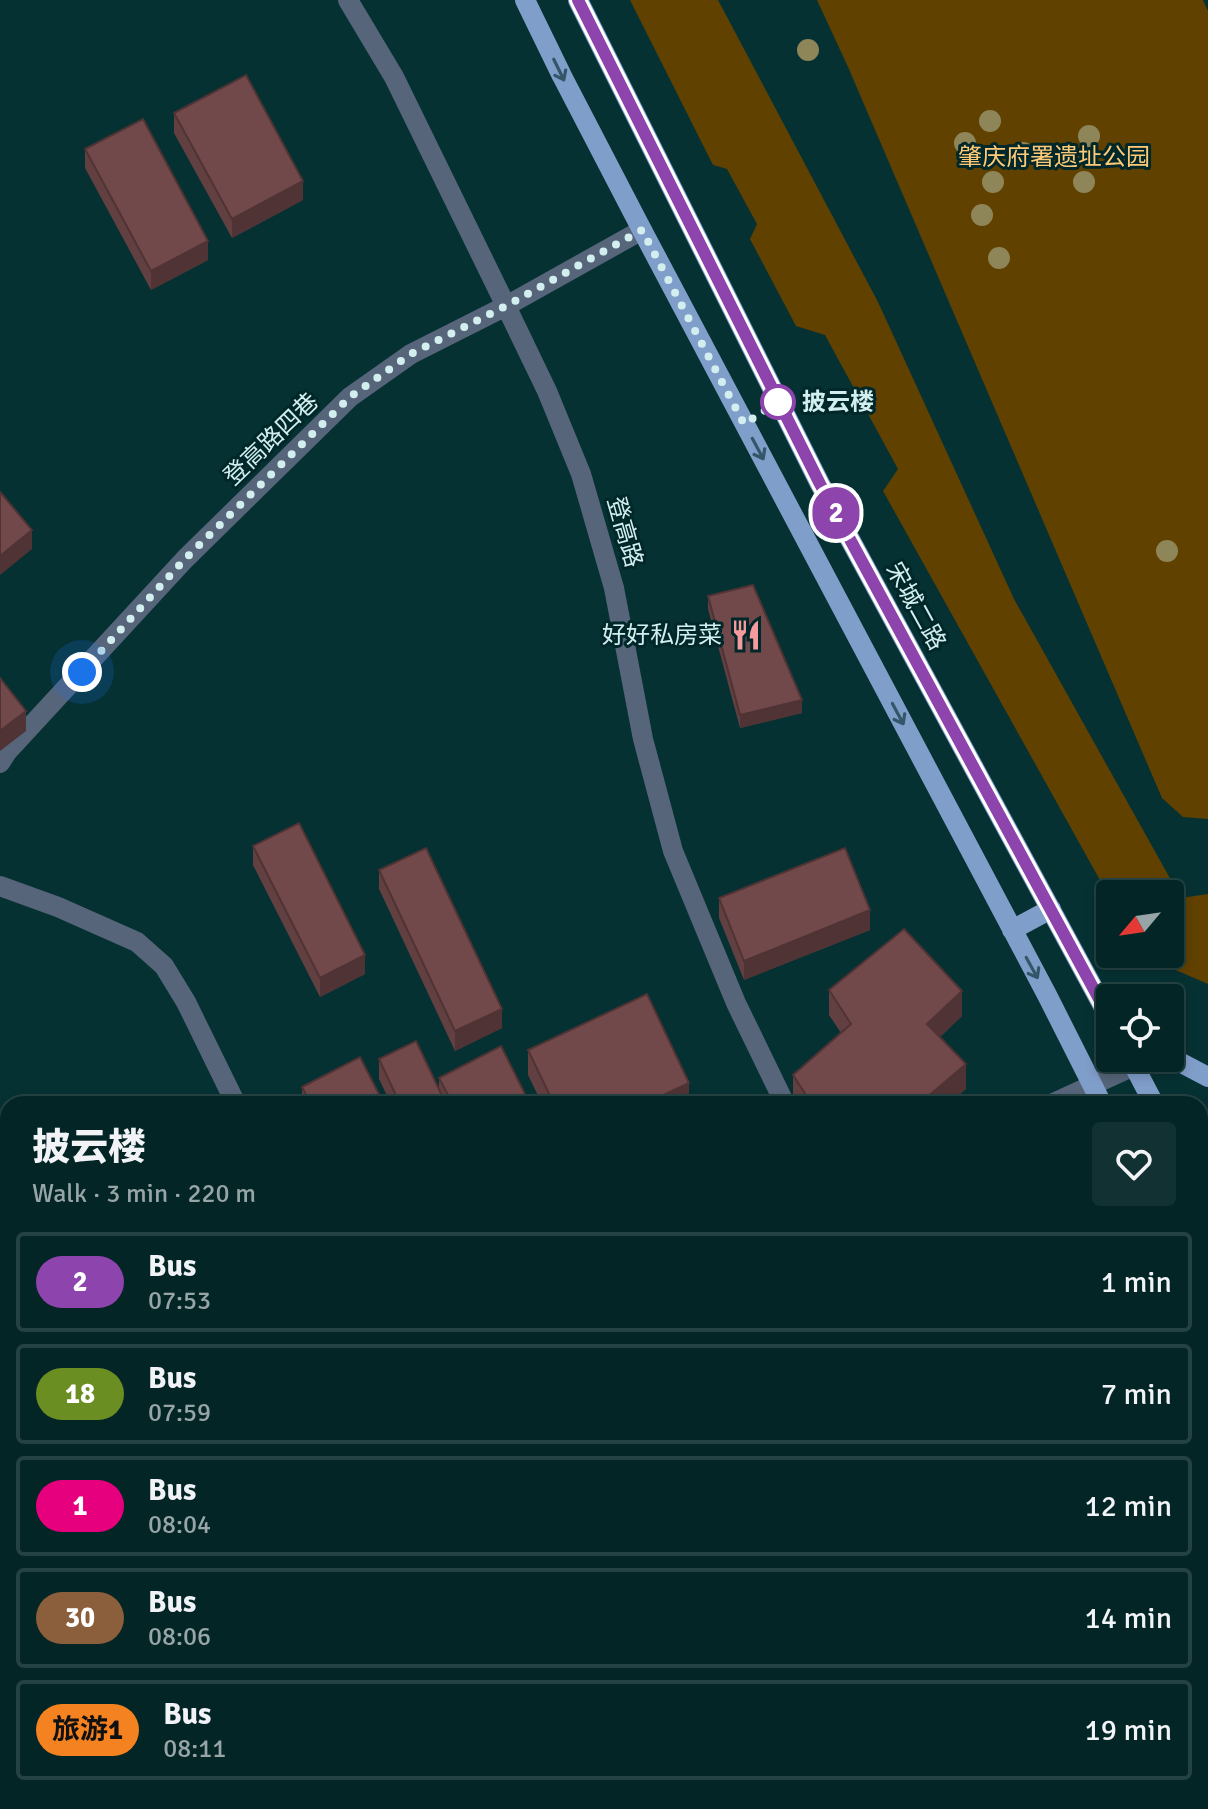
<!DOCTYPE html>
<html lang="en">
<head>
<meta charset="utf-8">
<style>
  :root { --surface:#042526; --page:#123132; --text:#f1f3f6; --muted:#97a5a7; --line:#254243 }
  body { margin:0; font-family:Signika,"Noto Sans SC",sans-serif; background:var(--page); color:var(--text); height:100vh; display:flex; flex-direction:column; font-size:30px; white-space:nowrap }
  * { box-sizing:border-box; margin:0 }
  p { font-size:26px; color:var(--muted) }
  .icon { flex:none; width:44px; height:44px; fill:none; stroke:currentColor; stroke-width:2; stroke-linecap:round; stroke-linejoin:round }
  .map { position:relative; flex:1; overflow:hidden }
  .panel { position:absolute; left:0px; top:1096px; width:1208px; height:714px; display:flex; flex-direction:column; background:var(--surface); border-radius:24px 24px 0 0; box-shadow:0 4px 12px #0003,0 0 0 2px var(--line) }
  .panel>* { flex:none }
  .badge { padding:0 16px; border-radius:26px; font-size:28px; line-height:52px }
  .needle { width:52px; rotate:241deg }
  .tools { position:absolute; left:1096px; top:880px; display:grid; gap:16px }
  .tools a { display:grid; place-items:center; width:88px; height:88px; border-radius:8px; background:var(--surface); box-shadow:0 4px 12px #0003,0 0 0 2px var(--line); font-size:40px }
  .you { position:absolute; width:40px; height:40px; margin:-20px; border:6px solid #fff; border-radius:50%; background:#1a73e8; box-shadow:0 0 0 12px #1a73e833 }
  .map>.badge { position:absolute; translate:-50% -50%; box-shadow:0 0 0 4px #fff }
  .round { display:grid; place-items:center; flex:none; width:84px; height:84px; border-radius:8px; background:var(--page) }
  .overview { display:flex; align-items:center; justify-content:space-between; height:136px; padding:0 32px }
  h1 { font-size:38px; font-weight:800; line-height:60px }
  ul { padding:0; list-style:none }
  li { display:flex; align-items:center; gap:24px; height:100px; margin:0 16px 12px; padding:0 16px; border:4px solid var(--line); border-radius:8px }
  li div { flex:1 }
  li b { display:block; font-size:30px }
  li em { font-style:normal }
  li .badge { min-width:88px; font-weight:700; text-align:center }
  .map>svg:first-child { display:block }
  .green { fill:#604100 }
  .lines { fill:none; stroke-linecap:round; stroke-linejoin:round }
  .minor { stroke:#56657a; stroke-width:20 }
  .major { stroke:#809eca; stroke-width:20 }
  .tree { fill:#8e8559 }
  .wall { fill:#623f40 }
  .shaded-wall { fill:#503334 }
  .building { fill:#72494a; stroke:#503334; stroke-width:2 }
  .oneway { stroke:#335769 }
  .line-casing { stroke:#fff; stroke-width:18 }
  .line { stroke:#8e44ad; stroke-width:12 }
  .walk { stroke:#d3eeee; stroke-width:8; stroke-dasharray:0 14.4 }
  .stop-dot { fill:#fff; stroke:#8e44ad; stroke-width:4 }
  .labels { text-anchor:middle; stroke-width:6; stroke-linejoin:round; paint-order:stroke }
  .park-label { font-size:24px; fill:#feca78; stroke:#002729 }
  .stop-label { font-size:24px; font-weight:bold; fill:#d3eeee; stroke:#002729; text-anchor:start }
  .street-label { font-size:24px; fill:#d3eeee; stroke:#002729 }
  .poi-label { font-size:24px; fill:#d3eeee; stroke:#002729; text-anchor:end }
</style>
</head>
<body>
<div class="map">
<svg width="1208" height="1809" viewBox="0 0 1208 1809">
  <rect width="100%" height="100%" fill="#063133"/>
  <path class="green" d="M630,0h88l160,302 136,297 167,299 27,-4v90l-65,-28 -2,-2h29v-60h-60v4l-227,-407 15,-22 -73,-134 -29,-9 -46,-87 7,-15 -30,-55 -14,-4z
    M817,0h386l5,11v808l-25,-2 -21,-19 -314,-731z"/>
  <g class="lines">
    <path class="minor" d="M348,0l46,77 112,229 41,85 34,83 33,114 29,151 30,112 63,152 49,101
      M0,763l7,-11 178,-193 165,-162 61,-43 95,-48 136,-76
      M0,886l58,21 79,35 27,24 22,36 50,102
      M1051,1104l83,-38
      M1200,1155l8,-2
      M0,1773l8,-5
      M790,1802l4,7
      M1101,1802l2,7
      M0,1806l8,-5"/>
    <path class="major" d="M525,0l37,76 80,154 405,765 55,109
      M578,0l242,484 290,535
      M1012,930l39,-21
      M1170,1057l38,20
      M1130,1058l24,46
      M1200,1194l8,16
      M1200,1298l8,16"/>
  </g>
  <g class="tree">
    <circle cx="808" cy="50" r="11"/>
    <circle cx="990" cy="121" r="11"/>
    <circle cx="1089" cy="136" r="11"/>
    <circle cx="965" cy="143" r="11"/>
    <circle cx="1023" cy="153" r="11"/>
    <circle cx="993" cy="182" r="11"/>
    <circle cx="1084" cy="182" r="11"/>
    <circle cx="982" cy="215" r="11"/>
    <circle cx="999" cy="258" r="11"/>
    <circle cx="1167" cy="551" r="11"/>
  </g>
  <path class="wall" d="M174,113l129,87 -71,38 -58,-105z
    M85,149l123,111 -57,30 -66,-122z
    M708,596l94,117 -62,15 -32,-119z
    M253,846l112,128 -45,23 -67,-132z
    M379,870l123,158 -47,23 -76,-162z
    M719,898l151,32 -126,50 -25,-62z
    M829,990l133,26 -22,21 26,52 -18,15h-152l-3,-4v-25l48,-42 -12,-18z
    M528,1050l161,54h-147l-14,-29z
    M379,1059l60,31v-12l91,26h-139l-12,-25z
    M302,1087l82,17h-82z
    M8,1423v28l-4,-6v-19z
    M0,1565l8,14v134l-8,-14z
    M434,1802h30l-12,7h-14z
    M488,1802h126l4,7h-126z
    M673,1802h65l5,7h-66z
    M1133,1802h67l8,7h-73z"/>
  <path class="shaded-wall" d="M303,181v19l-71,38v-19z
    M208,241v19l-57,30v-19z
    M32,530v19l-32,26v-19z
    M802,700v13l-62,15v-13z
    M26,711v20l-26,20v-20z
    M870,910v20l-126,50v-19z
    M365,955v19l-45,23v-19z
    M962,991v25l-35,33v-25z
    M502,1009v19l-47,23v-20z
    M966,1064v25l-18,15h-29z
    M689,1083v21h-45z
    M442,1802h22l-12,7h-10z
    M557,1802h43l-12,7h-43z"/>
  <path class="building" d="M246,75l57,106 -71,38 -58,-106z
    M143,119l65,122 -57,30 -66,-122z
    M0,492l32,38 -32,26z
    M753,585l49,115 -62,15 -32,-119z
    M0,678l26,33 -26,20z
    M299,823l66,132 -45,23 -67,-132z
    M426,848l76,161 -47,22 -76,-161z
    M845,848l25,62 -126,51 -25,-63z
    M904,929l58,62 -35,33 39,40 -47,40h-107l-19,-29 58,-51 -22,-34z
    M647,994l42,89 -45,21h-90l-26,-54z
    M416,1041l30,63h-46l-21,-45z
    M501,1046l29,58h-77l-14,-26z
    M360,1057l24,47h-73l-9,-17z
    M0,1565l8,14v50l-8,5z
    M8,1629v59l-8,-14v-40z
    M1200,1757l8,25v27h-65l-3,-7h60z
    M503,1802h54l-12,7h-38z
    M584,1802h30l4,7h-46z
    M685,1802h53l5,7h-54z
    M944,1802h57l4,7h-69l-1,-1z"/>
  <defs><path id="oneway-shaft" d="M-6 0H5M1.5-3L5.5 0L1.5 3" fill="none" stroke-width="1.6" stroke-linecap="round" stroke-linejoin="round" transform="scale(2)"/></defs>
  <g class="oneway">
    <use href="#oneway-shaft" transform="translate(559 70) rotate(64)"/>
    <use href="#oneway-shaft" transform="translate(758 449) rotate(62)"/>
    <use href="#oneway-shaft" transform="translate(898 714) rotate(62)"/>
    <use href="#oneway-shaft" transform="translate(1032 968) rotate(61)"/>
  </g>
  <g class="lines">
    <g class="line-casing">
      <path id="line" d="M578,0l242,484 290,535"/>
    </g>
    <use href="#line" class="line"/>
    <path class="walk" d="M82,672l103,-113 165,-162 61,-43 95,-48 136,-76 102,194 34,-22"/>
  </g>
  <defs>
    <g id="restaurant-bare" transform="scale(2.4)"><path d="M-5-6h1v4h1v-4h1v4h1v-4h1v5L-1.5 .5V6h-2V.5L-5-1ZM5-6V6H3V1.5H1.5Q1.5-4 5-6Z" fill="#f59b9e" stroke="#002729" stroke-width="2.5" paint-order="stroke"/></g>
  </defs>
  <g fill-rule="evenodd">
    <use href="#restaurant-bare" x="746" y="635"/>
  </g>
  <circle class="stop-dot" cx="778" cy="402" r="16"/>
  <g class="labels">
    <g class="park-label">
      <text x="1054" y="165">肇庆府署遗址公园</text>
    </g>
    <g class="stop-label">
      <text x="802" y="410">披云楼</text>
    </g>
    <g class="street-label">
      <text transform="translate(271 439) rotate(-44)" y="8">登高路四巷</text>
      <text transform="translate(625 532) rotate(74)" y="8">登高路</text>
      <text transform="translate(916 606) rotate(61)" y="8">宋城二路</text>
    </g>
    <g class="poi-label">
      <text x="722" y="643">好好私房菜</text>
    </g>
  </g>
</svg>
<div class="tools">
<a><svg class="needle" viewBox="-14 -14 28 28"><path d="M0-13l5 13h-10z" fill="#e53935"/><path d="M0 13l5-13h-10z" fill="#97a5a7"/></svg></a>
<a><svg class="icon" aria-label="locate" viewBox="0 0 24 24"><circle cx="12" cy="12" r="6"/><path d="M12 2v4M12 18v4M2 12h4M18 12h4"/></svg></a>
</div>
<div class="you" style="left:82px;top:672px"></div>
<b class="badge" style="left:836px;top:513px;background:#8e44ad;color:#fff">2</b>
<section class="panel">
<div class="overview"><div><h1>披云楼</h1><p>Walk · 3 min · 220 m</p></div><a class="round"><svg class="icon" aria-label="heart" viewBox="0 0 24 24"><path d="M12 20l-8-8c-3-5 5-10 8-4 3-6 11-1 8 4z"/></svg></a></div>
<ul>
<li><span class="badge" style="background:#8e44ad;color:#fff">2</span><div><b>Bus</b><p>07:53</p></div><em>1 min</em></li>
<li><span class="badge" style="background:#6b8e23;color:#fff">18</span><div><b>Bus</b><p>07:59</p></div><em>7 min</em></li>
<li><span class="badge" style="background:#e6007e;color:#fff">1</span><div><b>Bus</b><p>08:04</p></div><em>12 min</em></li>
<li><span class="badge" style="background:#8b5e3c;color:#fff">30</span><div><b>Bus</b><p>08:06</p></div><em>14 min</em></li>
<li><span class="badge" style="background:#f58220;color:#111">旅游1</span><div><b>Bus</b><p>08:11</p></div><em>19 min</em></li>
</ul>
</section>
</div>
</body>
</html>
